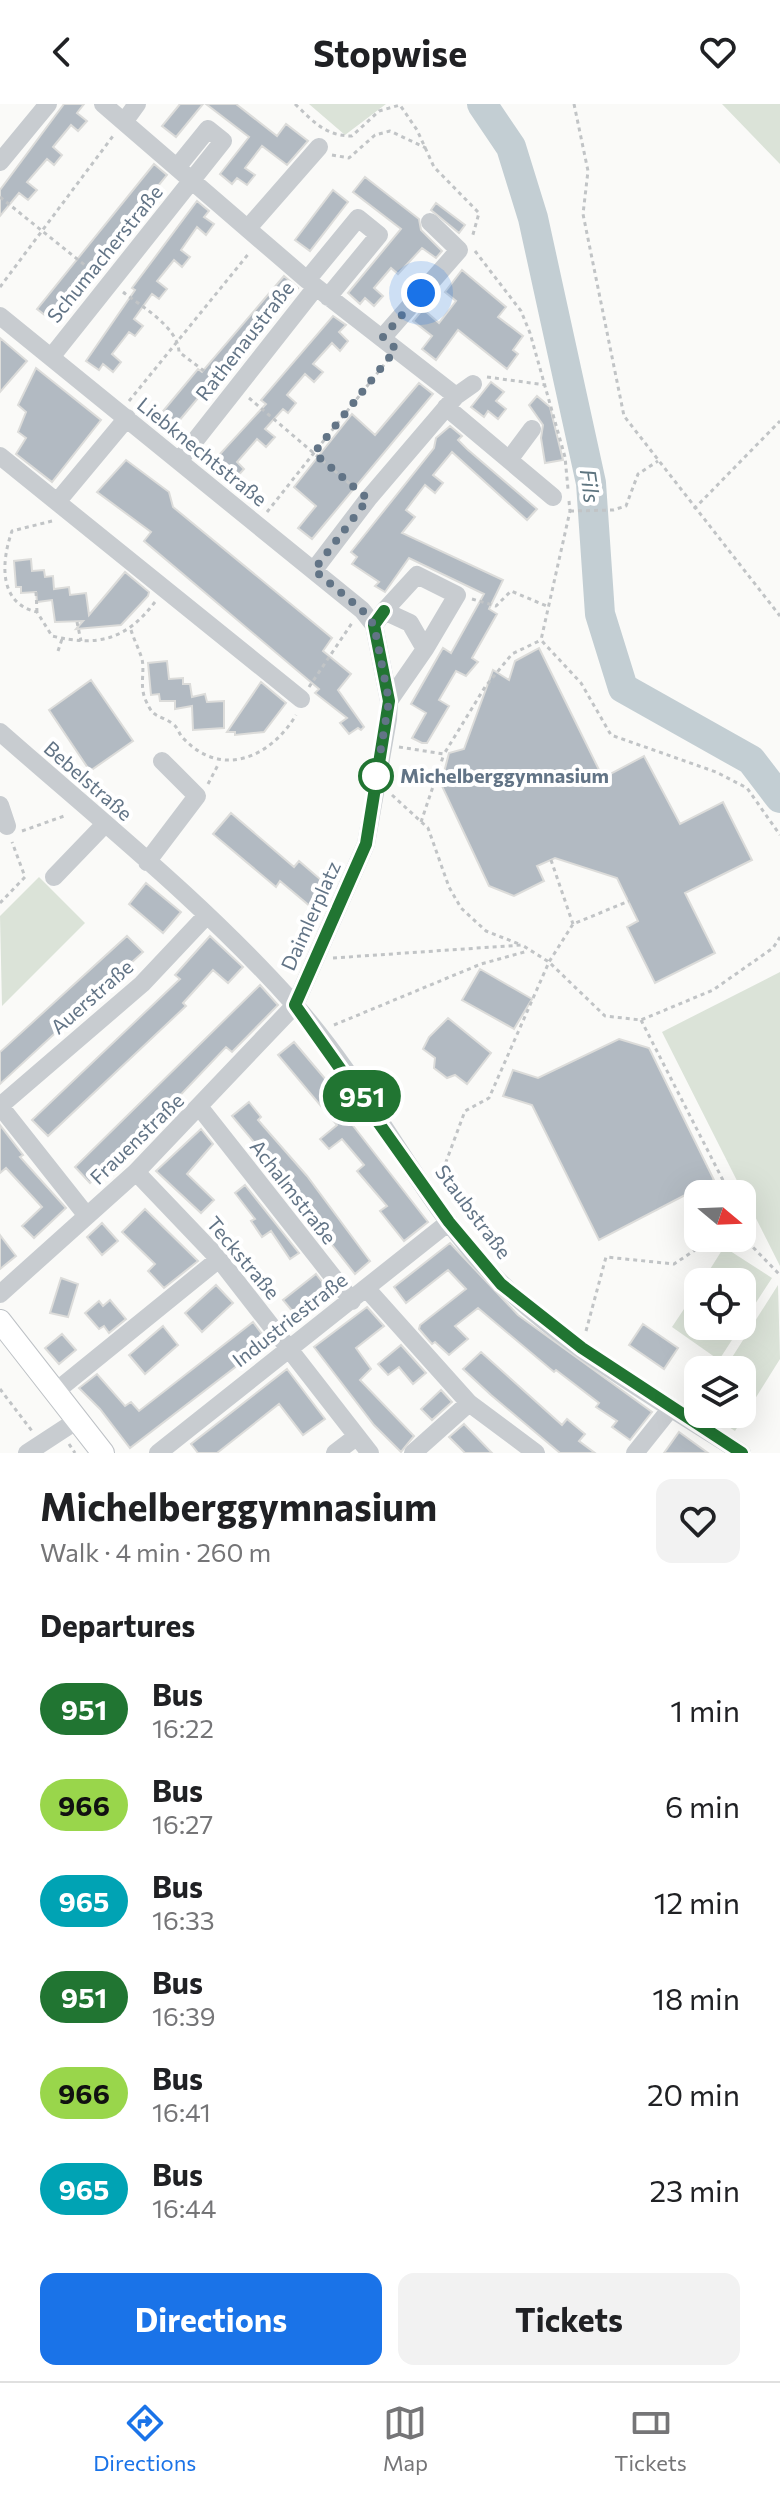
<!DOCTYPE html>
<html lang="en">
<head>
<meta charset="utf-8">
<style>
  :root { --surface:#fff; --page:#f2f2f2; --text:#202124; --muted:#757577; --line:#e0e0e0; --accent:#1a73e8 }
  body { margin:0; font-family:Commissioner,sans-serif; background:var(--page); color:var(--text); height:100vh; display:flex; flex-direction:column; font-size:30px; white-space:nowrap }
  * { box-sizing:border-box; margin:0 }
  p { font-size:26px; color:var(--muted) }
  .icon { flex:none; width:44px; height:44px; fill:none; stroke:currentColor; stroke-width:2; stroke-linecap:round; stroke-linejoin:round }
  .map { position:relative; height:1349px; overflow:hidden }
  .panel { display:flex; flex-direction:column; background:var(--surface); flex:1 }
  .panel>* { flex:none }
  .badge { padding:0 16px; border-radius:26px; font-size:28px; line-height:52px }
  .needle { width:52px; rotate:109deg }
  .controls { position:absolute; left:684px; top:1076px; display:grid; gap:16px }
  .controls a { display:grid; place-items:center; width:72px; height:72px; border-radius:16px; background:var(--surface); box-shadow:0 8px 32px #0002; font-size:40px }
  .you { position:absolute; width:40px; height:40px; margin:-20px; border:6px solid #fff; border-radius:50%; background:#1a73e8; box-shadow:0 0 0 12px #1a73e833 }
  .map>.badge { position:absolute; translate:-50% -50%; box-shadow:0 0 0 4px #fff }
  h2 { padding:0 40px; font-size:30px; line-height:72px }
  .round { display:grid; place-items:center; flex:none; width:84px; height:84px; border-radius:16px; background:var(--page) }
  .summary { display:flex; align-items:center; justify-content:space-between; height:136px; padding:0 40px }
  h1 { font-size:38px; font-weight:700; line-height:60px }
  .button { display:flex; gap:16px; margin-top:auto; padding:16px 40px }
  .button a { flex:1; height:92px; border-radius:16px; background:var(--accent); color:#fff; font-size:32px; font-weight:700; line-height:92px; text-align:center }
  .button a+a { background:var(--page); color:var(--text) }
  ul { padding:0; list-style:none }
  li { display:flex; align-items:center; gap:24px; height:96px; padding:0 40px }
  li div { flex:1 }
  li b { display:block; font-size:30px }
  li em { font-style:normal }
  li .badge { min-width:88px; font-weight:700; text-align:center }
  header { display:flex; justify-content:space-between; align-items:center; height:104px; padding:0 40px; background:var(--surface); font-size:36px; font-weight:700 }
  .menu { display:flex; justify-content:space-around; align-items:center; height:112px; border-top:2px solid var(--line); background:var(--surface); font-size:22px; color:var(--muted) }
  .menu a { display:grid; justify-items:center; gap:4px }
  .menu .on { color:var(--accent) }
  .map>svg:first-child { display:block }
  .green { fill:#dbe3d8 }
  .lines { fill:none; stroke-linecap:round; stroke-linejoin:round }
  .river { stroke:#c3ced3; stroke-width:30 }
  .building { fill:#b2bac2; stroke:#dcdcda; stroke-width:2 }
  .major-casing { stroke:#bdc1c5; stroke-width:24 }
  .path { stroke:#c1c4c6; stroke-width:3; stroke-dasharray:4 4; stroke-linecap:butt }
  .minor { stroke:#c8ccd0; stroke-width:18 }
  .major { stroke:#fff; stroke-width:22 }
  .line-casing { stroke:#fff; stroke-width:18 }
  .line { stroke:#217532; stroke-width:12 }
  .walk { stroke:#627486; stroke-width:8; stroke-dasharray:0 14.4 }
  .stop-dot { fill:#fff; stroke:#217532; stroke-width:4 }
  .labels { text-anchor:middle; stroke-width:8; stroke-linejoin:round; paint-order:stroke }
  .street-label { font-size:20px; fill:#627486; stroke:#fff }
  .stop-label { font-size:20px; font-weight:bold; fill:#627486; stroke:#fff; text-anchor:start }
  .water-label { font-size:22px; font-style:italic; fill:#5d747f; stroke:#fff }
</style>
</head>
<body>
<header><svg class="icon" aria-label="back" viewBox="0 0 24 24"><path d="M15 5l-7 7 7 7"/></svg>Stopwise<svg class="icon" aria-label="heart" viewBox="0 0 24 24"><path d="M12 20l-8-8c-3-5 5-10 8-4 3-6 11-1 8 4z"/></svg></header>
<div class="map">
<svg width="780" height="1349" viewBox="0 0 780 1349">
  <rect width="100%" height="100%" fill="#fafaf8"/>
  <path class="green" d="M309,0h77l-41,31z
    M722,0h58v60l-1,-1z
    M39,773l46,46 -83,83 -2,-90z
    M780,868v294l-118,-234z
    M724,1143l48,31 -30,46v-42h-40z
    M778,1181l2,74 -45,72 -26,-17h33v-44h-18z
    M698,1184v38h43l-22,34 -47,-33z"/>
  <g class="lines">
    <path class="river" d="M482,0l29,43 22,71 58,265 9,131 23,74 128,72 29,38"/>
  </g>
  <path class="building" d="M64,0h20l-7,9 10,8 -9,10 -7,-6 -18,22 9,8 -8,10 -7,-6 -20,23 10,8 -9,10 -9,-7 -19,23v-26z
    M180,0h23l-27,33 -14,-11z
    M206,0h30l41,32 9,-12 22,17 -21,24 -25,-19 -17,22 10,7 -8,10 -10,-7 -5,6 -12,-10 29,-37z
    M154,60l13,11 -117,144 -13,-10z
    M365,73l54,42 2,11 21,21 -6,7 -14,-10 -24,26 -7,-6 -17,20 9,8 -9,10 -9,-8 -5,6 -12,-11 53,-64 -48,-37z
    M333,86l15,12 -38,49 -15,-11z
    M197,97l12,10 -5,6 10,7 -8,11 -9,-8 -16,23 9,7 -8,10 -8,-7 -17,21 10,8 -8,10 -7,-5 -18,25 9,7 -8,10 -6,-4 -17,22 9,8 -8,10 -10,-8 -4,6 -13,-9 49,-71 -3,-2z
    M436,99l29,22 -6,8 -28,-23z
    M462,166l44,37 -8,10 25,19 -10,14 5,4 -11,15 -49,-39 -22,30 -14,-11 10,-13 -19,-15 10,-12 16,14 17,-22 -11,-9z
    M284,172l14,12 -76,89 -4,-3 -45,54 -14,-12 39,-47 4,3z
    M333,212l13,9 -7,7 9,9 -8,10 -8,-8 -19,21 10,8 -9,10 -9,-8 -18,21 9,8 -8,10 -5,-4 -18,20 10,8 -9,10 -9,-8 -20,23 7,7 -8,9 -10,-8 -5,6 -12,-10 57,-62 -5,-4z
    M0,234l27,23 -27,31z
    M36,264l65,52 -49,62 -36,-28 10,-16 -8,-6 8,-20 -8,-7z
    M491,278l13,10 -8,9 10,8 -8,10 -10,-8 -4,6 -13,-10z
    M419,279l14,11 -121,145 -14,-11 18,-22 -22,-19 58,-73 23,21z
    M537,292l13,11 13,53 -18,3 -4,-25 2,-13 -14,-20z
    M450,322l12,10 -4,4 9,9 70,60 -10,11 -75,-68 -19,23 10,8 -8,10 -10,-8 -19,25 9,7 -13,16 101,47 -14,29 8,5 -25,44 6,4 -12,14 -10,-5 -17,29 10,6 -22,37h-5l-10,-5 14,-25 -15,-9 32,-56 8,5 33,-59 -75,-36 -24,34 -10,-6 4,-4 -27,-18 5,-7 -6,-5 83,-104 2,-10z
    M126,356l43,32 4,15 159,131 -9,13 28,23 -13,16 26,37 -3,3 -3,-2 -9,6 -9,-11 7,-5 -32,-25 4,-4 -175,-148 7,-9 -54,-40z
    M31,455l1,12 12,-1 1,7 8,-1 1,13 15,-2 1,8 16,-2 3,22 36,-43 24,20 -1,4 -27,29 -45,4 7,-8 -28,1 -3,-22 -15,2 -1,-10 -15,1v-6h-5l-2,-26z
    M539,544l64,130 41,-22 36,68 43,-22 29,58 -67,33 30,60 -60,30 -28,-56 11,-6 -21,-43 -62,-20 -18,8 7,15 -30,15 -25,-10 -48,-102 8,-31 15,-4 29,-79 16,10 6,-19z
    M167,557l2,18 14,-1v6h7l2,13 13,-3 2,8 17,-1v27l-31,2 -1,-24 -17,3v-8h-15l-1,-7 -8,1 -3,-32z
    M91,576l42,61 -43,30 -41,-61z
    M261,578l25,21 -22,29 -29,3v-3h-8z
    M231,709l63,54 5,-6 29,25 -17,21 -31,-26 -4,6 -63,-53z
    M146,779l35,29 -18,21 -34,-29z
    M127,832l16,16 -143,132v-32z
    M210,832l33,31 -15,16 -15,-13 -30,33 3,3 -138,130 -16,-16 148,-141 -5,-4z
    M480,865l52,30 -18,30 -52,-29z
    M260,881l18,20 -46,47 -6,-5 -56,59 -4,-3 -76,80 -15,-16z
    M448,914l43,35 -24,31 -12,-9 -8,3 -13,-10 1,-10 -12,-9 6,-12z
    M619,935l30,9 65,132 -115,60 -67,-135 -29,-9 10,-26 25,8z
    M294,938l49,58 -6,5 91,117 -24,19 -24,-30 7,-5 -30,-35 7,-6 -22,-26 -13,10 -9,-10 17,-14 -59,-70z
    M249,998l12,15 -3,3 49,56 63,85 -15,13 -59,-75 -16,-26 -48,-57z
    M0,1021l23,30 -3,2 46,51 -32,30 -12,-12 20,-19 -36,-39 -6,5z
    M201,1025l12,15 -26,30 27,26 -13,13 -45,-42z
    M245,1081l54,68 -9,6 -19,-28 -9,6 -11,-16 4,-2 -20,-26z
    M145,1105l53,52 -34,27 -16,-17 7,-7 -33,-32z
    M102,1119l16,18 -16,14 -15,-18z
    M0,1131l16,21 -16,13z
    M450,1139l68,72 134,97 -22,28 -18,-13 5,-6 -21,-14 3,-4 -43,-33 -2,2 -76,-64 -23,18 13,13 -19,16 -14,-13 -3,2 -13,-15 1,-4 46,-36 -18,-19 -42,33 -12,-16z
    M316,1170l15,19 -32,26 -16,-19z
    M61,1174l17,6 -10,33 -18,-4z
    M216,1181l17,18 -31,29 -17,-19z
    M110,1196l16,19 -17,14 -5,-7 -5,3 -14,-16 14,-12 4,5z
    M367,1203l17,19 -28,22 15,21 -11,11 54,56 -13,16 -27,-27 -60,-78z
    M253,1218l15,20 -138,106 -30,-39 -21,-21 18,-14 28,32 6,-4 8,9z
    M643,1220l35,24 -14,21 -35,-24z
    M163,1222l15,19 -33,29 -16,-19z
    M62,1230l14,16 -17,14 -14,-16z
    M401,1241l25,28 -13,11 -14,-17 -11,8 -10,-11z
    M481,1248l81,73 5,-6 18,15 -6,7 16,12h-35l-69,-58 -28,-26z
    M287,1265l38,50 -22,16 -24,-31 -62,49h-19l-7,-9z
    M441,1286l11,12 -20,18 -11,-11z
    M464,1320l28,29h-27l-16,-16z
    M679,1328l29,21h-44z"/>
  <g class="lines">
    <g class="major-casing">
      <path id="major" d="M0,1217l103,132"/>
    </g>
    <path class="path" d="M295,0c18,17 30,32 57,32l27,-25 21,-6 17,25 17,37 45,46 -7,25
      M574,0l14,67 -5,43 41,202 156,200
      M332,51l17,3 26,-23 15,-4 36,17
      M0,93l97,78
      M475,147l46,60 9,22 35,124 3,32
      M0,183l113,-151
      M123,188c19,15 55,35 56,60l41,31
      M487,273l59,8
      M249,294l107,91
      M129,297l121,-149
      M569,397l1,10 -29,129 40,43 30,52 105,37 31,16 33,47
      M694,405l86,-88
      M570,407l43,-1 13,-4 12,-32 20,-13
      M267,408l120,-151
      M52,417l-40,10c-12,34 -12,73 25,81l15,24c46,11 74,4 103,-34
      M36,488l1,20
      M472,495l24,7 15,-15 38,16
      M77,518l4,19
      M131,526c3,10 8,19 11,29 3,14 -3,27 4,42 8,19 14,13 27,23 5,3 6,11 11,15 38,40 87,18 112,-24
      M58,547l4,-12
      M309,583l43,-64
      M399,643l45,7 41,-67 27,-33 29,-14
      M208,680l11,-21
      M392,691l36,33 21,59 12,21 25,23 33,13
      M421,718l23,-68
      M22,727l45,-16
      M551,756l22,64
      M0,799l25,-26 -13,-35
      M333,854l189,-13 27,17 56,54 36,4 72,-30 60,-42 7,-11
      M641,916l89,174
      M334,921l147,-61 47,-13
      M440,1074l25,-67 24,-13 60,-136 24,-38 56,-23
      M742,1132l38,39
      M586,1227l20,-74 68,7 39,-26
      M0,1285l32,42
      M69,1340l6,9"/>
    <path class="minor" d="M103,0l204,176 149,116 17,-12
      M124,18l13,-18
      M0,58l48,-58
      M248,124l71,-81
      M307,176l51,-62 21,17 -51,62
      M0,212l362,294 12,15 15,76 -1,18 -22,125 -71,161 -159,167 -136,122
      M383,233l76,-87 -29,-28
      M52,252l171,-215 -15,-12 -30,37
      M446,303l107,90
      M0,352l301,243
      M509,356l23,-31
      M179,357l137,-174
      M57,398l70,-84
      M314,466l54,-71 88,-103
      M384,507l33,-36 40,20 -32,54
      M378,516l6,-9 26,12 15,26 -36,52
      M0,628c100,88 205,172 294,272 66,74 111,165 173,242 69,85 182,148 275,207
      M0,701l7,21
      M147,758l50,-66 -35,-35
      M54,773l51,-53
      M0,1002l142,-122 65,-69
      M0,1002l87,110
      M201,1005l151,192
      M136,1068l83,87 151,194
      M366,1184l103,115 67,50
      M55,1288l164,-133
      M27,1349l49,-32
      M158,1349l291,-231
      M335,1349l21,-16
      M413,1349l56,-50
      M635,1349l36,-45"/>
    <use href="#major" class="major"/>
  </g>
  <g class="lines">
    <g class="line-casing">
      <path id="line" d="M384,507l-10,14 15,76 -23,143 -71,161 154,217 52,62 81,64 160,105"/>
    </g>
    <use href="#line" class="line"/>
    <path class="walk" d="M376,672l-1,8 14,-83 -15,-76 -12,-15 -48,-40 54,-71 -54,-46 82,-104 -13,-12 38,-44"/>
  </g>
  <circle class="stop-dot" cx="376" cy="672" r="16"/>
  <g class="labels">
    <g class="street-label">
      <text transform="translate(105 150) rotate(-51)" y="7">Schumacherstraße</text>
      <text transform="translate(245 237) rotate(-52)" y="7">Rathenaustraße</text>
      <text transform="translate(202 348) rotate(39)" y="7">Liebknechtstraße</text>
      <text transform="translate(88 677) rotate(41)" y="7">Bebelstraße</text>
      <text transform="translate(311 812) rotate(-66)" y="7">Daimlerplatz</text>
      <text transform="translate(92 893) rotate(-41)" y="7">Auerstraße</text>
      <text transform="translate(137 1035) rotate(-44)" y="7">Frauenstraße</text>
      <text transform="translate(293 1088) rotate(52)" y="7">Achalmstraße</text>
      <text transform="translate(473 1108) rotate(53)" y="7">Staubstraße</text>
      <text transform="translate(243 1154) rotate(50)" y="7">Teckstraße</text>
      <text transform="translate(290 1216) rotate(-38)" y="7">Industriestraße</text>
    </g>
    <g class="stop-label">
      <text x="400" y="679">Michelberggymnasium</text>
    </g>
    <g class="water-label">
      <text transform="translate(590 382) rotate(82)" y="8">Fils</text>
    </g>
  </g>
</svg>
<div class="controls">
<a><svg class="needle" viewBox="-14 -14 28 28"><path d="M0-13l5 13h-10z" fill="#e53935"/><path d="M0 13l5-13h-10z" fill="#757577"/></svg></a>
<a><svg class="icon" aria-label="locate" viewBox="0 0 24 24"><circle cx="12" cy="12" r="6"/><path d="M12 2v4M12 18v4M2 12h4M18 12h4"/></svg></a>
<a><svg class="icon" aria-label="layers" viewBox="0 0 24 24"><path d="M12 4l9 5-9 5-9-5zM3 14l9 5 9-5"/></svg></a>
</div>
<div class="you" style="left:421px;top:189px"></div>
<b class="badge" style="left:362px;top:992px;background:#217532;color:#fff">951</b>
</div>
<section class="panel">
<div class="summary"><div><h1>Michelberggymnasium</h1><p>Walk · 4 min · 260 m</p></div><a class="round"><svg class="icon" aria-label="heart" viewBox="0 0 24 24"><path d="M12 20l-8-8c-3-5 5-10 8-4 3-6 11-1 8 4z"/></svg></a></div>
<h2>Departures</h2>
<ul>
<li><span class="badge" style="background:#217532;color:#fff">951</span><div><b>Bus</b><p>16:22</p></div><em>1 min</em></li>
<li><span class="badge" style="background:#99d64b;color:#111">966</span><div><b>Bus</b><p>16:27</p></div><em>6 min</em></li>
<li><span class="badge" style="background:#00a3b4;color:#fff">965</span><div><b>Bus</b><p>16:33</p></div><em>12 min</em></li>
<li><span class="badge" style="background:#217532;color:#fff">951</span><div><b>Bus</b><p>16:39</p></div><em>18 min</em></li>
<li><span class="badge" style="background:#99d64b;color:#111">966</span><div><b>Bus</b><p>16:41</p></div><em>20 min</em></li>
<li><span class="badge" style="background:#00a3b4;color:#fff">965</span><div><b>Bus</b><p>16:44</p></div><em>23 min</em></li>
</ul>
<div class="button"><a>Directions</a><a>Tickets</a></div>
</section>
<nav class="menu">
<a class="on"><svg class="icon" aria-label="directions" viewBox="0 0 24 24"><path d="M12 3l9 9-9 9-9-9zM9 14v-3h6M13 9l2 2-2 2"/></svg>Directions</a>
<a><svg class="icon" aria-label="map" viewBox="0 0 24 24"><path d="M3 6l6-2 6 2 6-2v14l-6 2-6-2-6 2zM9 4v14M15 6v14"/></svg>Map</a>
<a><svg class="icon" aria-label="tickets" viewBox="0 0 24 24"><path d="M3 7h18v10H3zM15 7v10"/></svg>Tickets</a>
</nav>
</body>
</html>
